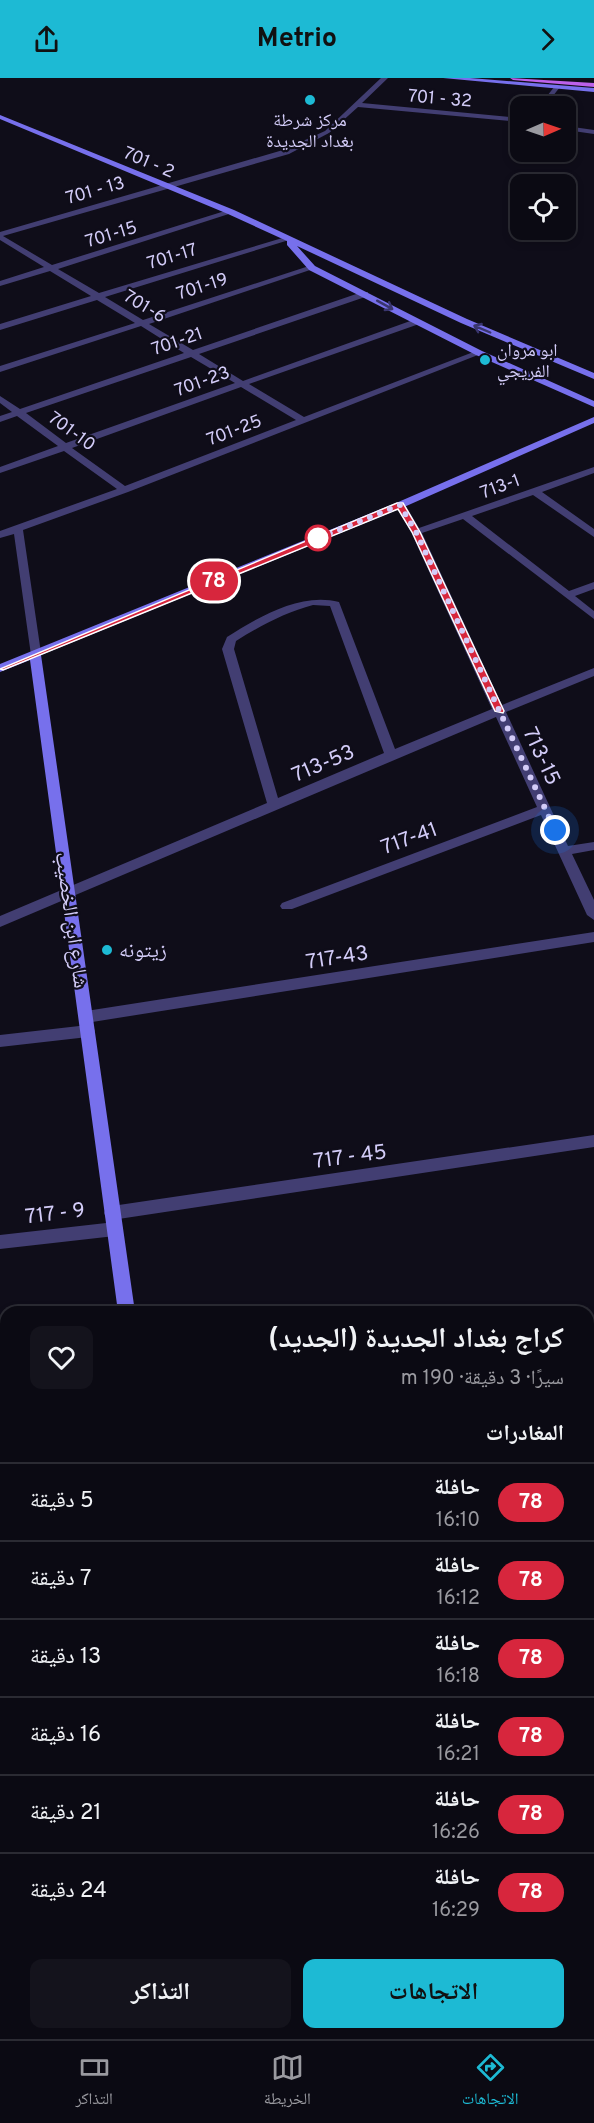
<!DOCTYPE html>
<html lang="ar">
<head>
<meta charset="utf-8">
<style>
  :root { --surface:#0b0a13; --page:#14131c; --text:#f1f3f6; --muted:#9a9aa0; --line:#2b2b33; --accent:#1dbad4 }
  body { margin:0; font-family:Overpass,"Noto Naskh Arabic",sans-serif; background:var(--page); color:var(--text); direction:rtl; height:100vh; display:flex; flex-direction:column; font-size:22px; white-space:nowrap }
  * { box-sizing:border-box; margin:0 }
  p { font-size:20px; color:var(--muted) }
  .icon { flex:none; width:33px; height:33px; fill:none; stroke:currentColor; stroke-width:2; stroke-linecap:round; stroke-linejoin:round }
  .map { position:relative; flex:1; overflow:hidden; direction:ltr }
  .side { position:absolute; left:0px; top:1228px; width:594px; height:734px; display:flex; flex-direction:column; background:var(--surface); border-radius:18px 18px 0 0; box-shadow:0 3px 9px #0003,0 0 0 2px var(--line); direction:rtl }
  .side>* { flex:none }
  .badge { padding:0 12px; border-radius:20px; font-size:21px; line-height:39px }
  .needle { width:39px; rotate:88deg }
  .fabs { position:absolute; left:510px; top:18px; display:grid; gap:12px }
  .fabs a { display:grid; place-items:center; width:66px; height:66px; border-radius:12px; background:var(--surface); box-shadow:0 3px 9px #0003,0 0 0 2px var(--line); font-size:30px }
  .you { position:absolute; width:30px; height:30px; margin:-15px; border:4px solid #fff; border-radius:50%; background:#1a73e8; box-shadow:0 0 0 9px #1a73e833 }
  .map>.badge { position:absolute; translate:-50% -50%; box-shadow:0 0 0 3px #fff }
  h2 { padding:0 30px; font-size:22px; line-height:54px }
  .round { display:grid; place-items:center; flex:none; width:63px; height:63px; border-radius:12px; background:var(--page) }
  .overview { display:flex; align-items:center; justify-content:space-between; height:102px; padding:0 30px }
  h1 { font-size:28px; font-weight:700; line-height:45px }
  .button { display:flex; gap:12px; margin-top:auto; padding:12px 30px }
  .button a { flex:1; height:69px; border-radius:12px; background:var(--accent); color:#111; font-size:24px; font-weight:700; line-height:69px; text-align:center }
  .button a+a { background:var(--page); color:var(--text) }
  ul { padding:0; list-style:none }
  li { display:flex; align-items:center; gap:18px; height:78px; padding:0 30px; border-top:2px solid var(--line) }
  li div { flex:1 }
  li b { display:block; font-size:22px }
  li em { font-style:normal }
  li .badge { min-width:66px; font-weight:700; text-align:center }
  header { display:flex; justify-content:space-between; align-items:center; height:78px; padding:0 30px; background:var(--accent); color:#111; font-size:27px; font-weight:700 }
  .tabs { display:flex; justify-content:space-around; align-items:center; height:84px; border-top:2px solid var(--line); background:var(--surface); font-size:16px; color:var(--muted) }
  .tabs a { display:grid; justify-items:center; gap:3px }
  .tabs .current { color:var(--accent) }
  .map>svg:first-child { display:block }
  .lines { fill:none; stroke-linecap:round; stroke-linejoin:round }
  .street { fill:#423e72; fill-rule:evenodd }
  .secondary { fill:#7770ec; fill-rule:evenodd }
  .primary { fill:#bc61ea; fill-rule:evenodd }
  .oneway { stroke:#39356d }
  .line { fill:#d7263d; stroke:#fff; stroke-width:1.5 }
  .walk { stroke:#d3ccf8; stroke-width:6; stroke-dasharray:0 10.8 }
  .poi-dot { fill:#1dbad4; stroke:#0f0d19; stroke-width:2 }
  .stop-dot { fill:#fff; stroke:#d7263d; stroke-width:3 }
  .labels { text-anchor:middle; stroke-width:4.5; stroke-linejoin:round; paint-order:stroke }
  .far-street-label { font-size:18px; fill:#d3ccf8; stroke:#0f0d19 }
  .far-poi-label { font-size:18px; fill:#d3ccf8; stroke:#0f0d19 }
  .street-label { font-size:21px; fill:#d3ccf8; stroke:#0f0d19 }
  .poi-label { font-size:21px; fill:#d3ccf8; stroke:#0f0d19; text-anchor:start }
</style>
</head>
<body>
<header><svg class="icon" aria-label="forward" viewBox="0 0 24 24"><path d="M9 5l7 7-7 7"/></svg>Metrio<svg class="icon" aria-label="share" viewBox="0 0 24 24"><path d="M12 15V3M7 8l5-5 5 5M5 13v7h14v-7"/></svg></header>
<div class="map">
<svg width="594" height="1961" viewBox="0 0 594 1961">
  <rect width="100%" height="100%" fill="#0f0d19"/>
  <g class="lines">
    <path class="street" d="M381,0h7l-26,25 158,15v4l-162,-15 -29,26 -40,21 -286,82 49,29 176,-55 7,2 -177,57 41,24 190,-57v4l-184,57 38,23 166,-54 7,2 -167,56 44,26 169,-58h6v4l-169,58 44,27 170,-61h6v4l-170,60 55,33 172,-66 7,2 -355,139 -105,38 18,123 -6,3 -4,-1 -17,-121 -14,4v-7l117,-42 -53,-38 -64,22v-6l58,-21 -41,-30 -17,6v-6l12,-4 -12,-9v-7l20,13 164,-56 -43,-27 -141,46v-6l135,-43 -38,-23 -97,30v-6l91,-28 -41,-25 -50,15v-5l44,-14 -44,-27v-8l283,-82 42,-19zM191,279l44,26 -169,60 -40,-30zM241,309l55,33 -171,66 -53,-38z
      M555,8l5,1 -15,19h-6z
      M566,48l28,4v4l-28,-4z
      M594,389v6l-52,19 52,37v8l-61,-42 -61,21 97,75 25,-9v7l-19,7 19,15v8l-131,-100 -41,14 80,172 92,-37v8l-88,36 62,134 26,-4v8l-22,4 22,46v20l-7,-5 -46,-100 -249,94h-10l-2,-3 2,-3 255,-96 -41,-90 -496,210v-11l267,-113 -45,-154 5,-12c32,-20 73,-45 112,-35l56,147 97,-40 -81,-177 -16,-27 9,-2 15,25zM313,527l17,1 54,147 -106,45 -44,-149 2,-8c24,-15 50,-29 77,-36z
      M594,854v10l-508,81 -5,-2 -2,-4 2,-4 5,-2z
      M88,947l5,2 2,4 -2,4 -5,2 -88,10v-12z
      M594,1057v12l-482,73 -6,-2 -2,-5 2,-5 6,-2z
      M115,1144l6,2 2,5 -2,5 -6,2 -115,13v-14z
      M594,1287v16l-6,1v-16z
      M0,1394h6v18h-6z
      M594,1482v20l-6,2v-20z
      M588,1667h6v20l-6,2z
      M6,1694v22l-6,1v-22z
      M594,1862v22l-6,1v-22z"/>
    <path class="secondary" d="M443,0h27l124,10v4z
      M0,37l234,95 233,109 127,54v6l-133,-56 -164,-77 18,20 167,85 112,50v6l-118,-52 -167,-85 -22,-25v-4l-59,-27 -228,-95z
      M594,339v6l-190,84 -363,148 94,657h-17l-88,-652 -30,12v-8l396,-161z
      M214,1956h24v5h-24z"/>
    <path class="primary" d="M510,0l84,5v4l-81,-7z"/>
  </g>
  <defs><path id="oneway-shaft" d="M-6 0H5M1.5-3L5.5 0L1.5 3" fill="none" stroke-width="1.6" stroke-linecap="round" stroke-linejoin="round" transform="scale(1.5)"/></defs>
  <g class="oneway">
    <use href="#oneway-shaft" transform="translate(385 227) rotate(29)"/>
    <use href="#oneway-shaft" transform="translate(482 251) rotate(-157)"/>
  </g>
  <path class="line" d="M397,425h6l17,29 84,179 -1,2 -8,-2 -83,-179 -14,-23 -395,161 -3,-1z"/>
  <g class="lines">
    <path class="walk" d="M318,460l-4,2 86,-35 16,27 139,298"/>
  </g>
  <g class="poi-dot">
    <circle cx="310" cy="22" r="6"/>
    <circle cx="485" cy="282" r="6"/>
    <circle cx="107" cy="872" r="6"/>
  </g>
  <circle class="stop-dot" cx="318" cy="460" r="12"/>
  <g class="labels">
    <g class="far-street-label">
      <text transform="translate(440 20) rotate(5)" y="6">701 - 32</text>
      <text transform="translate(149 84) rotate(23)" y="6">701 - 2</text>
      <text transform="translate(95 112) rotate(-16)" y="6">701 - 13</text>
      <text transform="translate(111 156) rotate(-17)" y="6">701-15</text>
      <text transform="translate(172 178) rotate(-17)" y="6">701-17</text>
      <text transform="translate(202 208) rotate(-18)" y="6">701-19</text>
      <text transform="translate(145 228) rotate(31)" y="6">701-6</text>
      <text transform="translate(177 263) rotate(-19)" y="6">701-21</text>
      <text transform="translate(202 303) rotate(-20)" y="6">701-23</text>
      <text transform="translate(234 352) rotate(-21)" y="6">701-25</text>
      <text transform="translate(72 353) rotate(36)" y="6">701-10</text>
      <text transform="translate(500 408) rotate(-20)" y="6">713-1</text>
    </g>
    <g class="far-poi-label">
      <text x="310" y="48">مركز شرطة<tspan x="310" dy="21">بغداد الجديدة</tspan></text>
      <text x="497" y="278" text-anchor="start">ابو مروان<tspan x="497" dy="21">الفريجي</tspan></text>
    </g>
    <g class="street-label">
      <text transform="translate(542 678) rotate(65)" y="7">713-15</text>
      <text transform="translate(323 685) rotate(-23)" y="7">713-53</text>
      <text transform="translate(409 760) rotate(-20)" y="7">717-41</text>
      <text transform="translate(72 842) rotate(82)" y="7">شارع ابن الخصيب</text>
      <text transform="translate(337 879) rotate(-9)" y="7">717-43</text>
      <text transform="translate(350 1078) rotate(-8)" y="7">717 - 45</text>
      <text transform="translate(55 1135) rotate(-7)" y="7">717 - 9</text>
    </g>
    <g class="poi-label">
      <text x="119" y="879">زيتونه</text>
    </g>
  </g>
</svg>
<div class="fabs">
<a><svg class="needle" viewBox="-14 -14 28 28"><path d="M0-13l5 13h-10z" fill="#e53935"/><path d="M0 13l5-13h-10z" fill="#9a9aa0"/></svg></a>
<a><svg class="icon" aria-label="locate" viewBox="0 0 24 24"><circle cx="12" cy="12" r="6"/><path d="M12 2v4M12 18v4M2 12h4M18 12h4"/></svg></a>
</div>
<div class="you" style="left:555px;top:752px"></div>
<b class="badge" style="left:214px;top:503px;background:#d7263d;color:#fff">78</b>
<section class="side">
<div class="overview"><div><h1>كراج بغداد الجديدة (الجديد)</h1><p>سيرًا · 3 دقيقة · 190 m</p></div><a class="round"><svg class="icon" aria-label="heart" viewBox="0 0 24 24"><path d="M12 20l-8-8c-3-5 5-10 8-4 3-6 11-1 8 4z"/></svg></a></div>
<h2>المغادرات</h2>
<ul>
<li><span class="badge" style="background:#d7263d;color:#fff">78</span><div><b>حافلة</b><p>16:10</p></div><em>5 دقيقة</em></li>
<li><span class="badge" style="background:#d7263d;color:#fff">78</span><div><b>حافلة</b><p>16:12</p></div><em>7 دقيقة</em></li>
<li><span class="badge" style="background:#d7263d;color:#fff">78</span><div><b>حافلة</b><p>16:18</p></div><em>13 دقيقة</em></li>
<li><span class="badge" style="background:#d7263d;color:#fff">78</span><div><b>حافلة</b><p>16:21</p></div><em>16 دقيقة</em></li>
<li><span class="badge" style="background:#d7263d;color:#fff">78</span><div><b>حافلة</b><p>16:26</p></div><em>21 دقيقة</em></li>
<li><span class="badge" style="background:#d7263d;color:#fff">78</span><div><b>حافلة</b><p>16:29</p></div><em>24 دقيقة</em></li>
</ul>
<div class="button"><a>الاتجاهات</a><a>التذاكر</a></div>
</section>
</div>
<nav class="tabs">
<a class="current"><svg class="icon" aria-label="directions" viewBox="0 0 24 24"><path d="M12 3l9 9-9 9-9-9zM9 14v-3h6M13 9l2 2-2 2"/></svg>الاتجاهات</a>
<a><svg class="icon" aria-label="map" viewBox="0 0 24 24"><path d="M3 6l6-2 6 2 6-2v14l-6 2-6-2-6 2zM9 4v14M15 6v14"/></svg>الخريطة</a>
<a><svg class="icon" aria-label="tickets" viewBox="0 0 24 24"><path d="M3 7h18v10H3zM15 7v10"/></svg>التذاكر</a>
</nav>
</body>
</html>
